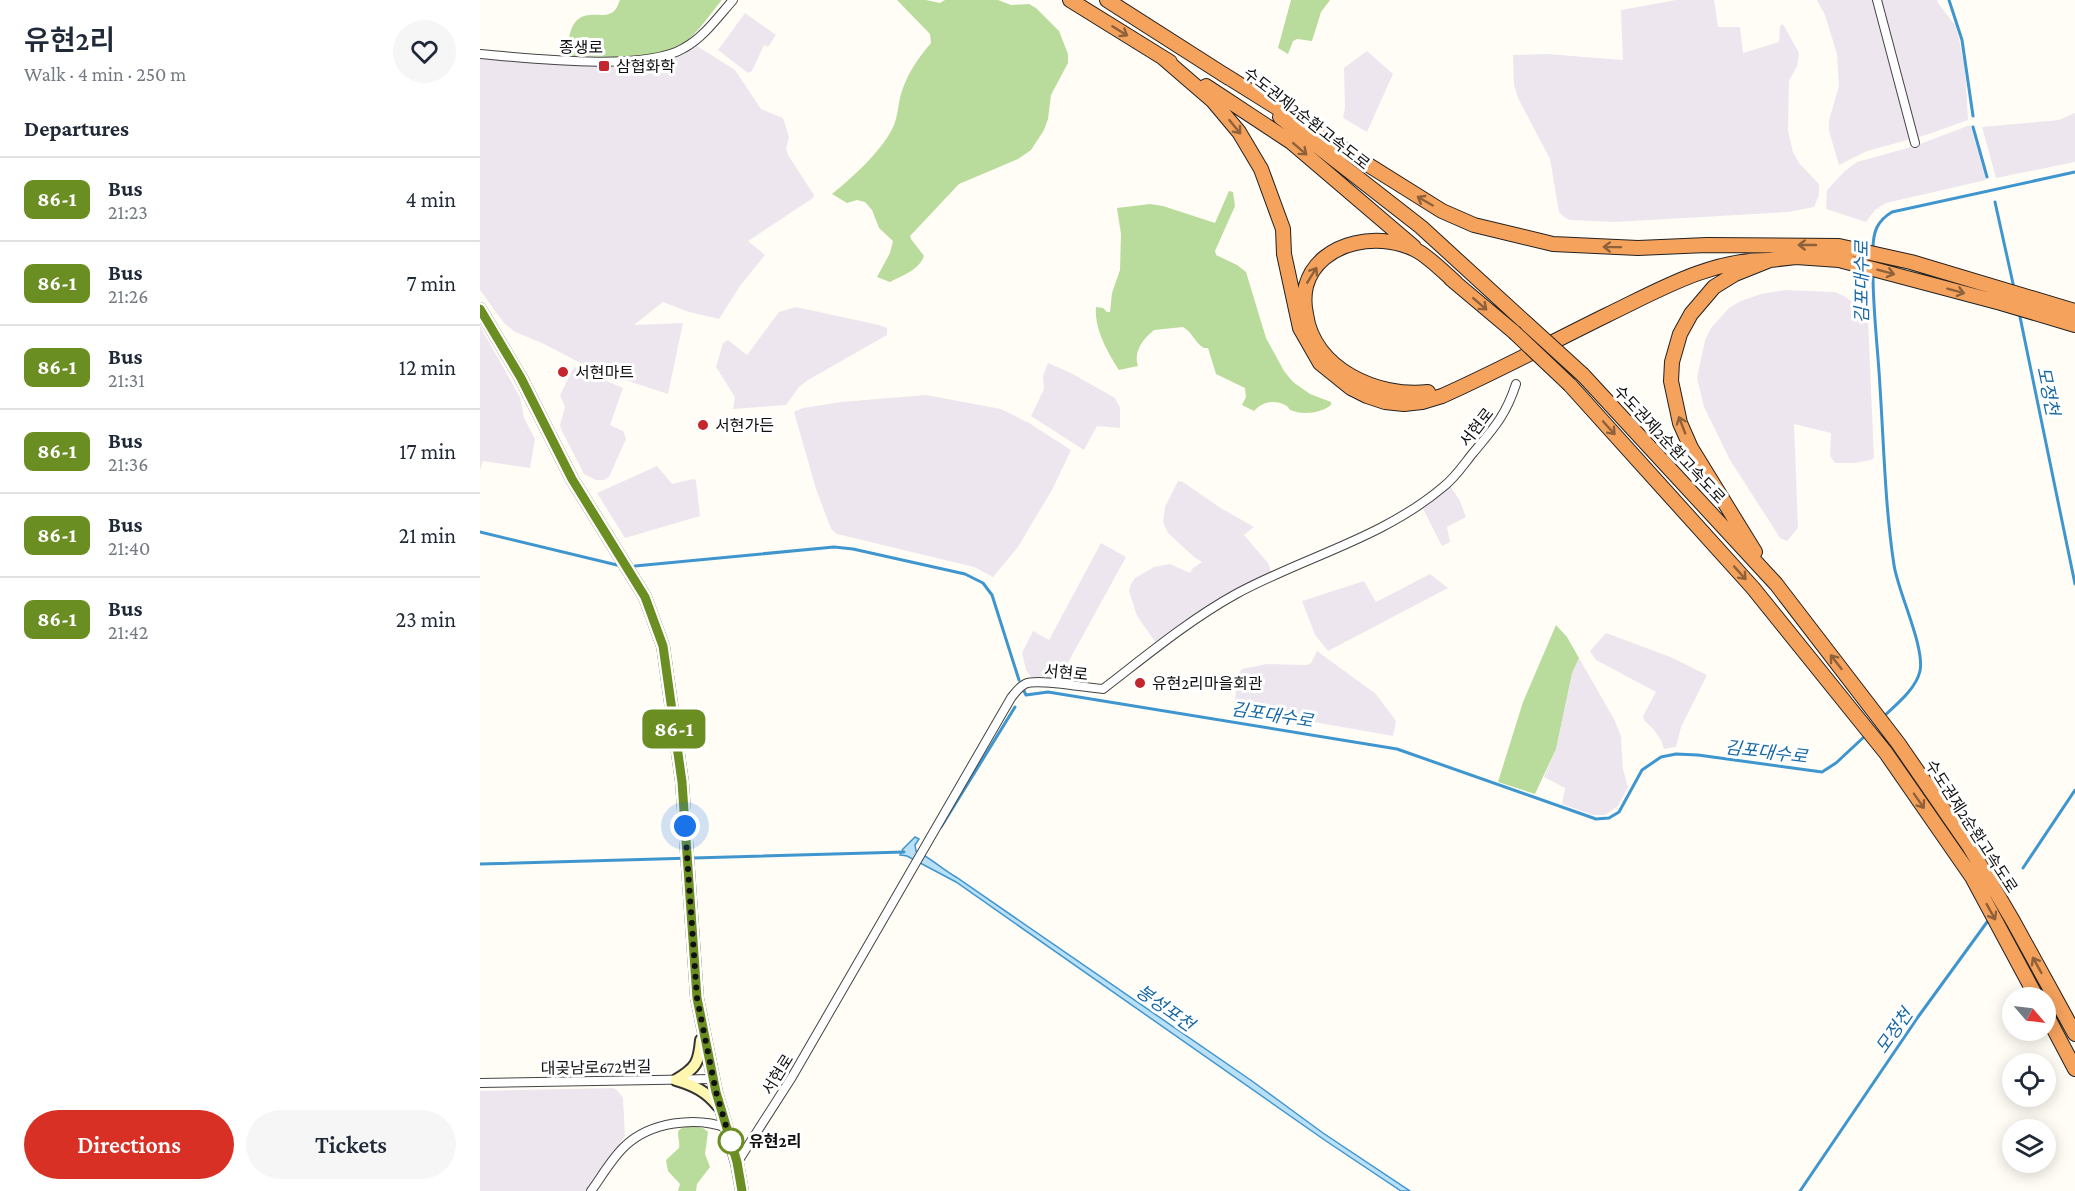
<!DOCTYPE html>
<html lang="en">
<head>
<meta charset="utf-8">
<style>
  :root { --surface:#fff; --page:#f6f6f7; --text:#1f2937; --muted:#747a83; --line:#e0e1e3; --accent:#d93025 }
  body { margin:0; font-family:"Crimson Pro","Noto Sans KR",serif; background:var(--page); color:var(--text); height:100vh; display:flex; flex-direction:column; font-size:22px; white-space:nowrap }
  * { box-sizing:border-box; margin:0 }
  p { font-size:20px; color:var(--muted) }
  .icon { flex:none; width:33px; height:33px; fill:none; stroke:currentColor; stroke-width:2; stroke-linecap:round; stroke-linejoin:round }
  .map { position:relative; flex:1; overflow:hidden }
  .sheet { display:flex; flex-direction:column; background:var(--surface); width:480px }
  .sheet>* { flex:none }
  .badge { padding:0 12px; border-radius:9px; font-size:21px; line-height:39px }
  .needle { width:39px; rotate:118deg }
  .fabs { position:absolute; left:1522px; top:987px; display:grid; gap:12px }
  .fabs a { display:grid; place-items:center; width:54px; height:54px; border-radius:50%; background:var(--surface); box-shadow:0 3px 15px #0003; font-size:30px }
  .you { position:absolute; width:30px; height:30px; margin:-15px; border:4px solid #fff; border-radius:50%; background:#1a73e8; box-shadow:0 0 0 9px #1a73e833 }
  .map>.badge { position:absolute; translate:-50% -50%; box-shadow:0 0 0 3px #fff }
  h2 { padding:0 24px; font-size:22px; line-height:54px }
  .round { display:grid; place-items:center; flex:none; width:63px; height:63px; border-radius:32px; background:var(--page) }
  .headline { display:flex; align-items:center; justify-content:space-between; height:102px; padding:0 24px }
  h1 { font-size:28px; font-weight:600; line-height:45px }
  .primary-button { display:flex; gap:12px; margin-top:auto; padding:12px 24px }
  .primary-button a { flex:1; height:69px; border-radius:36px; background:var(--accent); color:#fff; font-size:24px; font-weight:600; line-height:69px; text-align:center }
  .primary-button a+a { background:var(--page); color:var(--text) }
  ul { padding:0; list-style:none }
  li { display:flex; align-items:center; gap:18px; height:84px; padding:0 24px; border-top:2px solid var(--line) }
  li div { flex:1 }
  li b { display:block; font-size:22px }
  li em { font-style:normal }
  li .badge { min-width:66px; font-weight:700; text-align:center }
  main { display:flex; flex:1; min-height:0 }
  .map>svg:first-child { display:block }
  .industrial { fill:#eee6ef }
  .forest { fill:#b9dc9c }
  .water { fill:#b9e0f7; stroke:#3f96cf; stroke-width:1.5 }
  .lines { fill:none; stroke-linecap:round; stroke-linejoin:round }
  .stream { stroke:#3f96cf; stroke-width:3 }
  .street-casing { stroke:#444; stroke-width:10 }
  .secondary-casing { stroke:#333; stroke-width:14 }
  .highway-casing { stroke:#222; stroke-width:16 }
  .street { stroke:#fff; stroke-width:8 }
  .secondary { stroke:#fff6b0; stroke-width:10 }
  .highway { stroke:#f5a25d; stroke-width:14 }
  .highway-bridge-casing { stroke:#222; stroke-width:16; stroke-linecap:butt }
  .highway-bridge { stroke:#f5a25d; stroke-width:14 }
  .oneway { stroke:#8e613b }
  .line-casing { stroke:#fff; stroke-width:14 }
  .line { stroke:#6b8e23; stroke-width:9 }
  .walk { stroke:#111; stroke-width:6; stroke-dasharray:0 10.8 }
  .poi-dot { fill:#c4262e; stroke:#fff; stroke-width:2 }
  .stop-dot { fill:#fff; stroke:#6b8e23; stroke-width:3 }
  .labels { text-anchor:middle; stroke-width:6; stroke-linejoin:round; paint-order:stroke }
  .street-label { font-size:16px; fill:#111; stroke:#fff }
  .poi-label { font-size:16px; fill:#111; stroke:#fff; text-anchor:start }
  .stop-label { font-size:16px; font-weight:bold; fill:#111; stroke:#fff; text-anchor:start }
  .water-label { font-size:18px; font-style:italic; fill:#1768a6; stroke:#fff }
</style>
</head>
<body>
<main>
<section class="sheet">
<div class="headline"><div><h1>유현2리</h1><p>Walk · 4 min · 250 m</p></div><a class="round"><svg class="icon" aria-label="heart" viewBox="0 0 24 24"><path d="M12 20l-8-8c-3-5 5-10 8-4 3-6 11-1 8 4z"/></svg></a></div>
<h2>Departures</h2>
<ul>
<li><span class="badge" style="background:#6b8e23;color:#fff">86-1</span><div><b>Bus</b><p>21:23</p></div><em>4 min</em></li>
<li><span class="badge" style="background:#6b8e23;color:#fff">86-1</span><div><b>Bus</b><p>21:26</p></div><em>7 min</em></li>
<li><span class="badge" style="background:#6b8e23;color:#fff">86-1</span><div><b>Bus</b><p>21:31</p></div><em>12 min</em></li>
<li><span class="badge" style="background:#6b8e23;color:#fff">86-1</span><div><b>Bus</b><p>21:36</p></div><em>17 min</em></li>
<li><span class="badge" style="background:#6b8e23;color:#fff">86-1</span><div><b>Bus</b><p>21:40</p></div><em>21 min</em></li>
<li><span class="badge" style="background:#6b8e23;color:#fff">86-1</span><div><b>Bus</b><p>21:42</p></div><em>23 min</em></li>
</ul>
<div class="primary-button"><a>Directions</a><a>Tickets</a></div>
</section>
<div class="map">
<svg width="1595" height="1191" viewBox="0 0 1595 1191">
  <rect width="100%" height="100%" fill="#fffdf5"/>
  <path class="industrial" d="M1196,0h38l4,27h22l3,26 36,-11 1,-16 3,-2 16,29 -2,13 -8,15 -1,50 5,21 6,11 20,21v11l-5,12 -26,5 -173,10 -45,-2 -6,-3 -5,-5 -9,-53 -32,-61 -4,-13 -1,-30 34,-1 76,6 -2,-50z
    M1337,0h120l1,3 17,22 4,14 6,30 3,51 -42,15 -59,16 -28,14 -10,-34v-11l10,-34 -2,-32 -12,-39z
    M265,13l31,22 -8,12 -4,-2 -12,26 -4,2 -30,-23z
    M217,46l38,24 26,39 22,9 6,19 -3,12 2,6 26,40 -1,3 -65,43 17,14 -25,31 -21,33 -30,-7 -26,-10 -29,23 49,-2 -15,71 -76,-25 -50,-26 -27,-11 -11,-9 -24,-33v-232l125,7 31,-1 28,-4 14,-4z
    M887,51l26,23 -26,58 -24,-14 2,-11 -1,-39z
    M1595,113v49l-79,16 -14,-51 77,-7z
    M1490,125l16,55 -100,23 -11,7 -9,12 -40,-13 1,-19 18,-19 12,-9 58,-16z
    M1306,290l49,2 11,5 19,15 3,7 6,139 -3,2 -16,3h-20l-5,-7 1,-23 -37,-9 4,104 -11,13 -7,-3 -50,-78 -26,-53 -7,-29 8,-38 6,-12 18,-20 12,-7 20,-7z
    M316,307l83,18 8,3v7l-79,45 -9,7 -13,18 -53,4 2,-12 -19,-30 7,-24 5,-3 19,15 32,-43z
    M0,326l40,71 4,21 11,21 -5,29 -47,-7 -3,9z
    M568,363l23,10 44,25 5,10v20l-23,-2 -13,24 -53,-34 13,-27 -1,-13z
    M94,367l49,21 -13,37 13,6 3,8 -17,38 -5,3h-8l-12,-6 -22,-43 -2,-6 5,-18 -5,-12z
    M446,395l75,14 28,14 42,27 -18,38 -35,59 -25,30 -19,-10 -137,-33 -6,-5 -15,-40 -22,-77 9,-4 38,-6z
    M177,466l15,18 21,-5 3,1 4,36 -75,22 -28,-45z
    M698,481l5,1 36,25 35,20 -10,8 24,28 3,9 -48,24 -67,47 -19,-27 -8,-25 2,-7 4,-6 19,-11 16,-3 20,9 3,-5 9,-6 -8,-5 -26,-24 -5,-11 2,-15z
    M970,486l9,13 7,18 -19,10 3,15 -8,4 -19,-37z
    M621,543l25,14 -67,122 -28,-2 -5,-7 -4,-17 11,-22 16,9z
    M950,574l18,14 -120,63 -13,-16 -13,-34 62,-20 12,21z
    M1126,633l67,25 34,17 -26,52 -5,20 -12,2 -3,-9 -7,-10 -10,-10 -1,-4 13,-24 -60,-32 -6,-9z
    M837,651l59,43 20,27 -3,15 -159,-28 4,-33 4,-6 25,-5 40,1 4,-2z
    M1099,658l35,61 7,17 2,33 5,18 -10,19 -13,9h-12l-31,-11 3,-16 -21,-11 12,-28 16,-76z
    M133,1088l4,2 6,8 2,38 -38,55h-107v-100z"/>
  <path class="forest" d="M140,0h102c-13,15 -25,35 -41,45 -28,17 -80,11 -111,11 -3,-15 -1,-40 20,-41 7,-1 16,2 23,-3 4,-3 5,-8 7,-12z
    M417,0h29l14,3 5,-3h53l13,5 18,-1 7,4 23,23 9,23v9l-17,32 -3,24 -4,11 -13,20 -13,9 -59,25 -49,52 1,3 13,17c-5,14 -21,19 -34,26l-13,-5 13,-24 3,-12 -14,-13 -7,-18 -7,-8 -8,-2 -10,3 -15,-9c21,-17 51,-44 62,-69 4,-10 4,-20 7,-31 6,-20 17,-36 30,-51l-1,-9z
    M811,0h39l-9,12 -9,29 -15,-2 -4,2 -5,13 -10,-6z
    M749,191l4,1 2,14 -20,45 1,4 21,10 9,7 20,66 18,33 9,11 17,12 21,8v3c-9,8 -27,10 -38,6 -8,-3 0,-1 -8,-6 -10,-6 -24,-3 -31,6l-12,-6 4,-8 -1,-9 -29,-14 -8,-26h-4c-9,-5 -11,-15 -21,-21l-29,3c-11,9 -21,22 -16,36l-19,4c-11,-17 -25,-41 -23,-63l7,1 4,4h3l2,-19 8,-23 1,-36 -4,-26 33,-4 13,2 52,17z
    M1076,625l11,12 12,21 -7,15 -16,76 -21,45 -37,-12 25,-80z
    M212,1126l11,2 5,4 -3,22 5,13 -13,17 -1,7h-18l2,-7 -12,-13 -2,-11 13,-12c2,-13 -9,-20 13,-22z"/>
  <path class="water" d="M435,837l4,2 -4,6 1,6c15,7 26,18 40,26l296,204 71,52 87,58h-9l-75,-50 -370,-259 -49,-26 -7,-1 3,-6z"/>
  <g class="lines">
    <path class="stream" d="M1469,0l13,40 11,76
      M1493,127l14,50
      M1515,202l19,86
      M1393,249c0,-17 4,-28 19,-37l183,-40
      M1393,274c0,38 5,75 7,113 4,60 5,119 14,178 4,27 31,82 26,106 -4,18 -24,34 -37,46
      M1539,312l56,272
      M0,532l137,33
      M155,566l199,-19 19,2 112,25 18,9 9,12 27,85
      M544,691l2,4 22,-3 349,57 199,70 13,-1 10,-6 23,-42 19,-13 15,-3 22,1 124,17 14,-9 30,-28
      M461,827l74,-120
      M0,864l424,-12
      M1543,868l52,-78
      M1523,898l8,-12
      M1320,1191l118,-174 72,-99"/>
    <g class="street-casing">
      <path id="street" d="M1397,0l38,143
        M0,54c47,4 165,18 204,-6 20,-11 34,-31 49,-48
        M0,1083l233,-4
        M257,1163l55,-86 219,-379c4,-5 8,-11 14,-14 12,-6 61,4 78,5 43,-33 86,-69 133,-95 68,-37 147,-56 207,-107 12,-9 21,-23 30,-34 21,-25 33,-38 43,-69
        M111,1191c11,-15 21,-33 34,-45 25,-24 71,-30 102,-18"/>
    </g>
    <g class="secondary-casing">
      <path id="secondary" d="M0,309l41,69 51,101 73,118 18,49 19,136 15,216 19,94 21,71 5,28
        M196,1080c20,-12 23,-17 25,-40
        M196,1080c17,5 30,11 42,26"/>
    </g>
    <g class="highway-casing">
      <path id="highway" d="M590,0l100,62
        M627,0l122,78
        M682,57l51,44 26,31 22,37 22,60 1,25 16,74 20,35 31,25 16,8 18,6 19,2 18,-2 20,-6c56,-25 110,-54 165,-81 52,-25 104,-56 163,-55
        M743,74l219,137 32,14 79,19 85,4 69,-3 132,1 72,16 164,49
        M726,86l85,56 123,105
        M800,117l141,110 106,97
        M971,279l63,53
        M1103,375l193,209 122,159 71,103 44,75 62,113
        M1090,385l183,203 133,165 86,124 65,121
        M948,392c-50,6 -115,-23 -122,-78 -2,-9 -2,-19 0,-28 13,-47 79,-56 115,-33 13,9 24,20 35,30
        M1275,552l-64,-104 -11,-25 -9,-42 1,-19 8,-28 11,-20 23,-27 21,-13 35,-14 26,-3 43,3 162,43 74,22
        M1566,1014l29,55"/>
    </g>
    <use href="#street" class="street"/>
    <use href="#secondary" class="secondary"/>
    <use href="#highway" class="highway"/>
    <g class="highway-bridge-casing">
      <path id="highway-bridge" d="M1047,324l56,51
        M1034,332l56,53"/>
    </g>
    <use href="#highway-bridge" class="highway-bridge"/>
  </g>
  <defs><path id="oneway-shaft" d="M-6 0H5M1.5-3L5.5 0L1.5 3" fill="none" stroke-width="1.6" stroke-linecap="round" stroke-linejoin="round" transform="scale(1.5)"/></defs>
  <g class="oneway">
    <use href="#oneway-shaft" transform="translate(640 31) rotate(32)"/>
    <use href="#oneway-shaft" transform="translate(755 127) rotate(51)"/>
    <use href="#oneway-shaft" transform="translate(820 149) rotate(41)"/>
    <use href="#oneway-shaft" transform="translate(945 201) rotate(-150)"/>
    <use href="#oneway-shaft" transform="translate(1327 245) rotate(-180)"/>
    <use href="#oneway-shaft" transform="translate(1132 247) rotate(-179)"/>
    <use href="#oneway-shaft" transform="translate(1406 272) rotate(15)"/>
    <use href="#oneway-shaft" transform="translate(832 275) rotate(-58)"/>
    <use href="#oneway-shaft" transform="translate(1476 291) rotate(15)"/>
    <use href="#oneway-shaft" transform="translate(1000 304) rotate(41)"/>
    <use href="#oneway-shaft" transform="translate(1202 425) rotate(-111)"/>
    <use href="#oneway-shaft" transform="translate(1129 428) rotate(48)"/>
    <use href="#oneway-shaft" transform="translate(1260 573) rotate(48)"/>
    <use href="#oneway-shaft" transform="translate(1356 662) rotate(-128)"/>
    <use href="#oneway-shaft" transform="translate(1439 801) rotate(55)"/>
    <use href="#oneway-shaft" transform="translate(1511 912) rotate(61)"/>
    <use href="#oneway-shaft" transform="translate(1557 965) rotate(-119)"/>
  </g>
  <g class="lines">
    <g class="line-casing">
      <path id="line" d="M0,309l41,69 51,101 73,118 18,49 19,136 15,216 19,94 21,70 5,29"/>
    </g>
    <use href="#line" class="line"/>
    <path class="walk" d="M205,826l12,172 19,94 16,54 -1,-5"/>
  </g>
  <g class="poi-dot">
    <rect x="118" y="60" width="12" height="12" rx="3"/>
    <circle cx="83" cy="372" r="6"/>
    <circle cx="223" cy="425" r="6"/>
    <circle cx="660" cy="683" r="6"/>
  </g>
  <circle class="stop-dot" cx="251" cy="1141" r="12"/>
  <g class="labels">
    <g class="street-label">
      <text x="101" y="53">종생로</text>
      <text transform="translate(827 118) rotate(38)" y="6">수도권제2순환고속도로</text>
      <text transform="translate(996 427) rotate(-52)" y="6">서현로</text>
      <text transform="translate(1190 444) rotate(47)" y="6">수도권제2순환고속도로</text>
      <text transform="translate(586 672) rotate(6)" y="6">서현로</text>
      <text transform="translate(1492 826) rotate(57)" y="6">수도권제2순환고속도로</text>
      <text transform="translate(116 1067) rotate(-1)" y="6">대곶남로672번길</text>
      <text transform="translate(297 1074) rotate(-58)" y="6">서현로</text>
    </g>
    <g class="poi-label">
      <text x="136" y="72">삼협화학</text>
      <text x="95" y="378">서현마트</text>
      <text x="235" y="431">서현가든</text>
      <text x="672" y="689">유현2리마을회관</text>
    </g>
    <g class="stop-label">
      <text x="269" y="1147">유현2리</text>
    </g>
    <g class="water-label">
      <text transform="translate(1382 282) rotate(-90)" y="6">김포대수로</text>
      <text transform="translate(1568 391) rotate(78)" y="6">모정천</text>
      <text transform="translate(792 715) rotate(9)" y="6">김포대수로</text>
      <text transform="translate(1286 752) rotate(7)" y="6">김포대수로</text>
      <text transform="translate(685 1008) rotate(35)" y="6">봉성포천</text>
      <text transform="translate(1414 1031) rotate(-55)" y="6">모정천</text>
    </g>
  </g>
</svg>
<div class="fabs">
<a><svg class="needle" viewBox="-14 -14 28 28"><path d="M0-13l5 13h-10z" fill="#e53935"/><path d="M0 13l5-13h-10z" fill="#747a83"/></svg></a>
<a><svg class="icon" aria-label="locate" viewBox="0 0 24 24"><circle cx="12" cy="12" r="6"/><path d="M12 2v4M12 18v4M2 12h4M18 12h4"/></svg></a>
<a><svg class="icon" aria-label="layers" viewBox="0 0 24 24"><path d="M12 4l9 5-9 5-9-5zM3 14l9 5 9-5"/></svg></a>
</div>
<div class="you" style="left:205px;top:826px"></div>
<b class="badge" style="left:194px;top:729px;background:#6b8e23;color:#fff">86-1</b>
</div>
</main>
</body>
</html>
